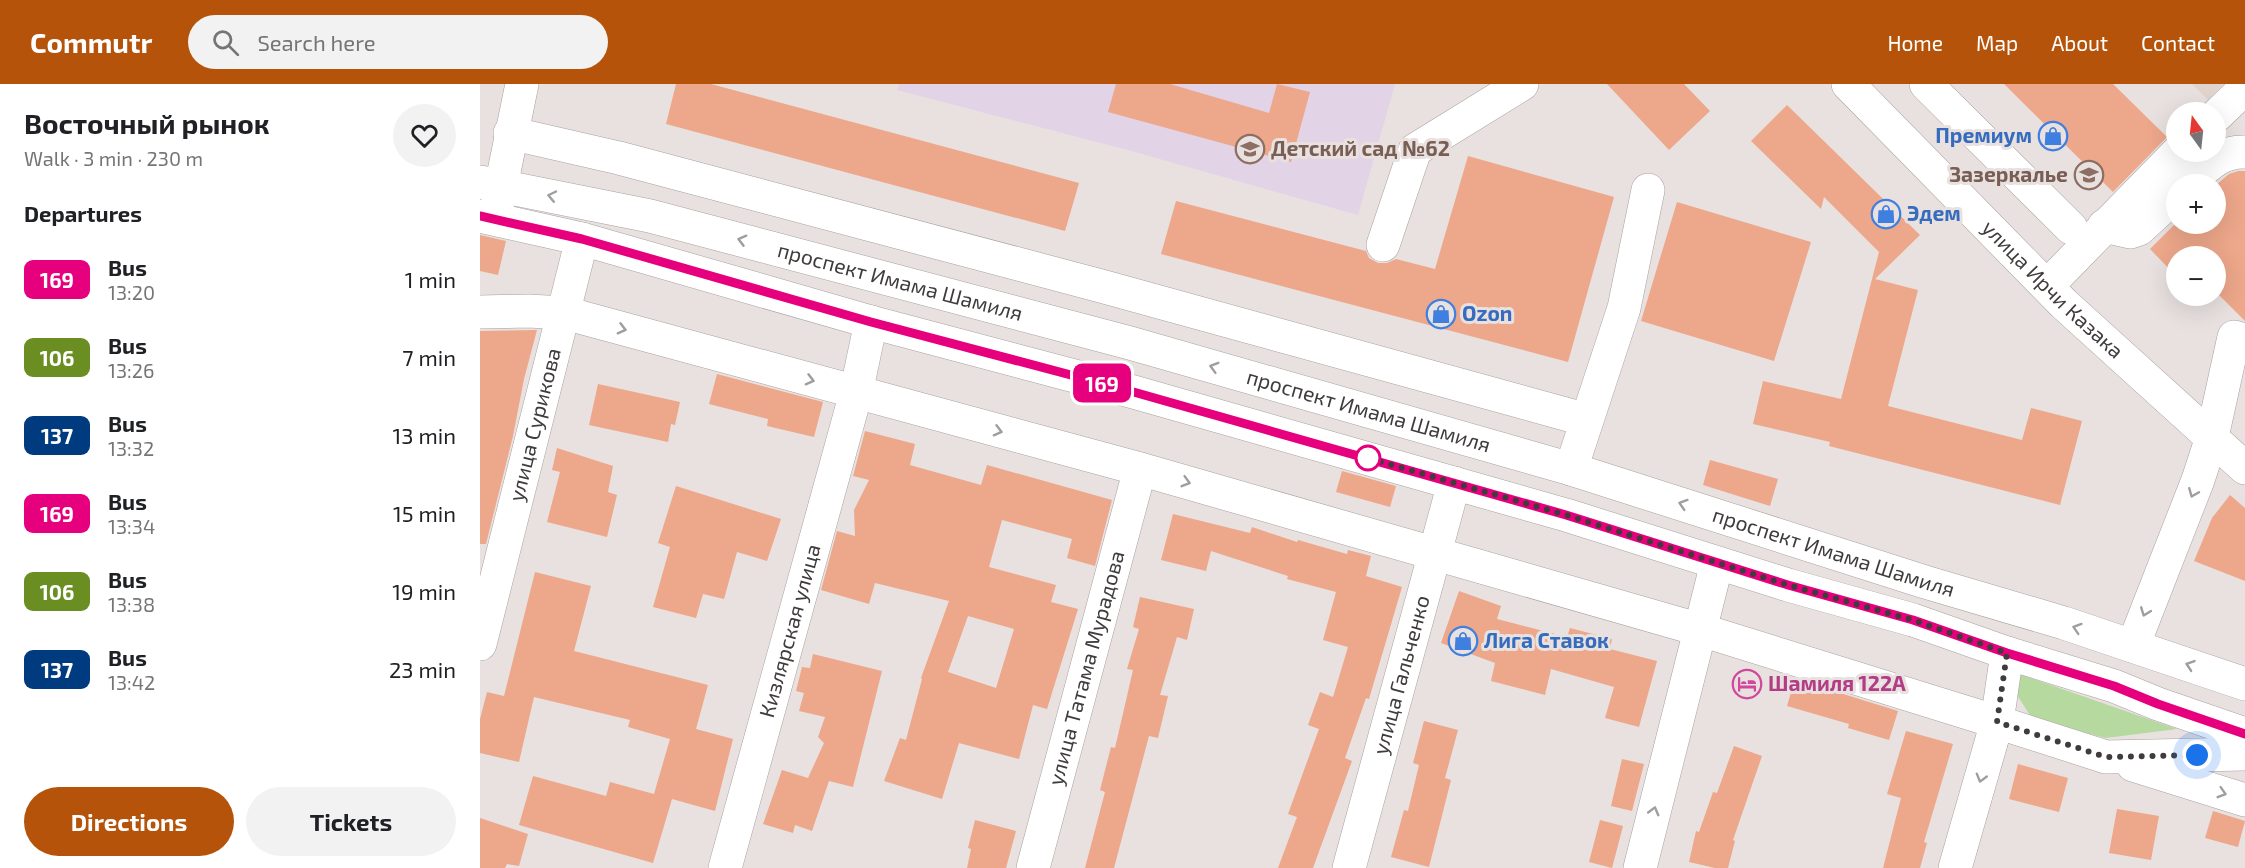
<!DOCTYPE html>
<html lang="en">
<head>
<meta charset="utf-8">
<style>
  :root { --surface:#fff; --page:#f2f2f2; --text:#202124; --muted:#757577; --accent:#b45309 }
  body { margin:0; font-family:"Exo 2",sans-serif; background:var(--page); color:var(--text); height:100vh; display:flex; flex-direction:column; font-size:22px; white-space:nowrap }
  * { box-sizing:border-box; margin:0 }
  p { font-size:20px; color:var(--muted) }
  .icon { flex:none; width:33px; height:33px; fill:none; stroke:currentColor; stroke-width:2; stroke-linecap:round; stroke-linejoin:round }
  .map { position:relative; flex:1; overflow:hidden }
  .sheet { display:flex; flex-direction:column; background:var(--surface); width:480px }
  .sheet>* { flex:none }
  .badge { padding:0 12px; border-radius:9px; font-size:21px; line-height:39px }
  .needle { width:39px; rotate:345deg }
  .buttons { position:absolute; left:1686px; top:18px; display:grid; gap:12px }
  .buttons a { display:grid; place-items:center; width:60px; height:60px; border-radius:50%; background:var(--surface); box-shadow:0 6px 24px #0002; font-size:30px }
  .you { position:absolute; width:30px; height:30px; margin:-15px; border:4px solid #fff; border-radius:50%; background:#1a73e8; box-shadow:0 0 0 9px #1a73e833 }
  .map>.badge { position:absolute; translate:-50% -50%; box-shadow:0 0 0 3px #fff }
  h2 { padding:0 24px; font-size:22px; line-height:54px }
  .round { display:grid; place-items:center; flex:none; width:63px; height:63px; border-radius:32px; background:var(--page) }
  .summary { display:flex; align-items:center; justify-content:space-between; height:102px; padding:0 24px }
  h1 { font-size:28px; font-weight:700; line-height:45px }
  .primary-button { display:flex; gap:12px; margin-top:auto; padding:12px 24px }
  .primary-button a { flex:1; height:69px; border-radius:36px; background:var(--accent); color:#fff; font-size:24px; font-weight:700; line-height:69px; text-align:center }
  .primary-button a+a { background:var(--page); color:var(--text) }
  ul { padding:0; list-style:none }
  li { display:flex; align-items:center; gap:18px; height:78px; padding:0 24px }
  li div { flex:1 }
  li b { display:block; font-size:22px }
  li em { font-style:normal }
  li .badge { min-width:66px; font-weight:700; text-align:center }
  header { display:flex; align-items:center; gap:36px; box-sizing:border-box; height:84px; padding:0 30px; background:var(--accent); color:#fff }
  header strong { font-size:28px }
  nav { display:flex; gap:33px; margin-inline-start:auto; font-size:21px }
  .search { width:420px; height:54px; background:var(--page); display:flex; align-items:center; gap:15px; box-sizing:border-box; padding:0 21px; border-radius:33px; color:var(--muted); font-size:22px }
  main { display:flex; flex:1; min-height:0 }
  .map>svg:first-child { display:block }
  .built { fill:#e1d3cd }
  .education { fill:#e2d3e6 }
  .green { fill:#b6d9a0 }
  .building { fill:#eda78a; fill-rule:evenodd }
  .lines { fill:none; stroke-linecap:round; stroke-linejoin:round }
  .minor-casing { stroke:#a8a29f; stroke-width:34 }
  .major-casing { stroke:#a8a29f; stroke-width:34 }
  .minor { stroke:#fff; stroke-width:33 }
  .major { stroke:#fff; stroke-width:33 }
  .oneway { stroke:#9f9e9d }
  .line-casing { stroke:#fff; stroke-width:14 }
  .line { stroke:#e6007e; stroke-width:9 }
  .walk { stroke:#3f3c3b; stroke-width:6; stroke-dasharray:0 10.8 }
  .stop-dot { fill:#fff; stroke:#e6007e; stroke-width:3 }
  .labels { text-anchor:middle; stroke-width:6; stroke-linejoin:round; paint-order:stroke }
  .shop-label { font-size:21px; font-weight:bold; fill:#366cbe; stroke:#e8e1df; text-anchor:start }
  .education-label { font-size:21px; font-weight:bold; fill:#785e54; stroke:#e8e1df; text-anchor:start }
  .street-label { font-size:21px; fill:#3f3c3b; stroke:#e8e1df }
  .hotel-label { font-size:21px; font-weight:bold; fill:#b23c85; stroke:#e8e1df; text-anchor:start }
</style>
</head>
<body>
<header>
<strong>Commutr</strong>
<div class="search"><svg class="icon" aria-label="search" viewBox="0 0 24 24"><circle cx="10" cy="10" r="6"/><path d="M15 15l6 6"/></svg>Search here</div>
<nav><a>Home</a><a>Map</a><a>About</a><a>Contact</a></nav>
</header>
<main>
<section class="sheet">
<div class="summary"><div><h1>Восточный рынок</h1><p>Walk · 3 min · 230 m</p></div><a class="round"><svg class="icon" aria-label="heart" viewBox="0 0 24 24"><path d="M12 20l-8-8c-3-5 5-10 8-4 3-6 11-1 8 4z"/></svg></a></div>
<h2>Departures</h2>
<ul>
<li><span class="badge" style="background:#e6007e;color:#fff">169</span><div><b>Bus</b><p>13:20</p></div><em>1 min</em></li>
<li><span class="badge" style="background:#6b8e23;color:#fff">106</span><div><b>Bus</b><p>13:26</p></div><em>7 min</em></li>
<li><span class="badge" style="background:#003b80;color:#fff">137</span><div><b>Bus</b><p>13:32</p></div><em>13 min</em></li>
<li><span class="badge" style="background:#e6007e;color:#fff">169</span><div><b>Bus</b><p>13:34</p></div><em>15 min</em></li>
<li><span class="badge" style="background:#6b8e23;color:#fff">106</span><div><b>Bus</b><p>13:38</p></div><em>19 min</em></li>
<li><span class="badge" style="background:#003b80;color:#fff">137</span><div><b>Bus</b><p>13:42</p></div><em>23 min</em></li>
</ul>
<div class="primary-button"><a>Directions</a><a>Tickets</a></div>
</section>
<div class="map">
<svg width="1765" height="784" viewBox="0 0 1765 784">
  <rect width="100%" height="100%" fill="#e8e1df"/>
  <path class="built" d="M1712,0h31l-15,16z"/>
  <path class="education" d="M419,0h496l-37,131 -230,-65 -231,-60z"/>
  <path class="green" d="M1539,590l158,55 -71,9 -73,-18 -18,-28z"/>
  <path class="building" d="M196,0h35l368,99 -14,48 -399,-107z
    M636,0h54l99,29 8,-29 33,8 -19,70 -183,-50z
    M1127,0h77l26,27 -41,39z
    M1524,0h109l54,53 -54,55z
    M1307,21l133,130 -45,44 43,11 -30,116 134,34 9,-32 51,13 -22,84 -231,-59 1,-4 -77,-18 10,-43 78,18 38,-147 -55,-55 -3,12 -70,-68z
    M988,72l146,41 -46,165 -407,-108 15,-53 190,50 3,7 9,5h9l9,-4 39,10z
    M1758,87h7v150l-29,-29v-36h-40v20l-26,-27 26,-26 40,1v-39l13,-11z
    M1197,118l134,40 -37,119 -133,-40z
    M0,151l26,6 -8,34 -18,-4z
    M57,246l-13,49 -11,57 -27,108h-6v-213z
    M237,290l106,28 -9,35 -47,-11 1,-7 -59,-15z
    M118,300l82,18 -5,23 -4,-1 -3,18 -79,-17z
    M385,347l50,13 -5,21 71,20 6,-20 125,35 -17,66 -28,-8 5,-19 -70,-19 -13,47 67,18 -5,17 27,7 -31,100 -14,-4 -14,54 -60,-16 -17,56 -58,-18 16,-43 6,2 16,-61 -1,-1 28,-77 -74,-18 -6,21 -48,-14 16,-59 18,5 -1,-26 15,-30 -16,-4zM488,532l46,13 -18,59 -48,-16z
    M77,364l56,18 -5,26 9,3 -10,42 -60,-15 13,-50 -8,-2z
    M1230,376l68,19 -8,27 -67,-21z
    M862,387l54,15 -6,21 -54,-15z
    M196,402l105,33 -14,42 -30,-9 -13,47 -21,-5 -7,24 -43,-11 17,-60 -12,-4z
    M1750,411l15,13v73l-51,-20 18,-43z
    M693,430l77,19 2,-6 45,15 1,-2 49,14 1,-4 23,6 -5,20 36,11 -33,112 -3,-1 -21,60 7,3 -39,107h-35l19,-51 -9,-3 31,-85 -11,-4 12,-33 13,5 15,-50 -25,-7 13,-48 -49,-13 1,-3 -77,-25 -5,20 -45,-11z
    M55,488l56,14 -17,65 134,34 -12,44 37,10 -18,72 -43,-12 -19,64 -134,-38 14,-49 73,20 4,-14 44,12 16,-55 -42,-12 2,-7 -96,-23 -15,65 -39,-9v-34l7,-27 17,4z
    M979,507l42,15 -4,13 70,18 3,-9 42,11 -2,10 47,12 -18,66 -34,-9 9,-31 -63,-18 -6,26 -54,-14 4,-18 -54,-20z
    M660,513l54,12 -7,31 -10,-3 -17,58 8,1 -10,42 -9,-2 -35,132h-29l20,-76 -5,-2 11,-43 4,1 18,-78 -6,-1 12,-40 -6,-2z
    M333,570l69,17 -29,116 -24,-6 -17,50 -17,-6 -2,8 -30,-9 19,-54 26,8 16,-35 -6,-6 7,-20 -26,-6 5,-18 -8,-2 6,-24 8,1z
    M1315,595l103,32 -9,29 -41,-12 1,-4 -62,-18z
    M944,637l34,9 -13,48 6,2 -22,87 -38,-10 13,-47 4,1 11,-46 -6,-2z
    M1426,647l47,13 -29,98 3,1 -7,25h-37l18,-70 -14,-4z
    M1254,662l28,10 -29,84 2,1 -7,27h-13l-26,-6 7,-31 3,1 14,-40 4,1z
    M1142,675l22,5 -12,47 -21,-5z
    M1538,680l50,14 -9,34 -50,-13z
    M1637,725l42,7 -8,44 -42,-7z
    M1733,727l32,10 -7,26 -33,-9z
    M0,734l48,16 -9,32 -12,-2 -2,4h-25z
    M495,736l41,11 -10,37h-39l4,-19 -3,-1z
    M1120,736l23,6 -11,42 -23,-6z"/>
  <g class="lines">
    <g class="minor-casing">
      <g id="minor">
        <path d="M1446,0l145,144"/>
        <path d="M1736,32l29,-28"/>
        <path d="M30,49l109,25 482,128 486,134"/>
        <path d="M1708,100c18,-16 31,-33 57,-32"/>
        <path d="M1624,142l26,6 9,-3 37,-34"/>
        <path d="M903,161l32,-95 107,-66"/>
        <path d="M1567,202l131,-134"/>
        <path d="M0,228l48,-1 37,2 575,156 561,161 296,92"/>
        <path d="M1732,353l22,-100 11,3"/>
        <path d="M1091,385l53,-161 24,-118"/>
        <path id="s1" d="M0,560l102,-405"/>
        <path id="s2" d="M245,784l131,-475 15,-71"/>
        <path id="s3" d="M553,784l107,-399"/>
        <path id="s4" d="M869,784l105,-385"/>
        <path d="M1160,784l77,-305"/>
        <path d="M1475,784l42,-146 10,-69"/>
      </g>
    </g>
    <g class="major-casing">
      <g id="major">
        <path id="s5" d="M1368,0l216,220 181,164"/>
        <path id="s6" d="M0,98l170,34 480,127 441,126 354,113 139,41 181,61"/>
        <path d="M17,122l25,-122"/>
        <path d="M0,132l102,23 289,83 245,65 450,128 222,70 125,35 94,33 107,33 44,18 87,30"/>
        <path d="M1653,562l65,-166 14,-43"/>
        <path d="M1517,638l109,35 139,-3"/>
        <path d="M1653,681l112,35"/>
      </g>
    </g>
    <use href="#minor" class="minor"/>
    <use href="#major" class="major"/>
  </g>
  <defs><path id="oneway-chevron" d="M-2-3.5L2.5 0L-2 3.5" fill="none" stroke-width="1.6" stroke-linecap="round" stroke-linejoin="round" transform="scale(1.5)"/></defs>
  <g class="oneway">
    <use href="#oneway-chevron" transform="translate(72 112) rotate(-168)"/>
    <use href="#oneway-chevron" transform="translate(262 156) rotate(-165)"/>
    <use href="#oneway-chevron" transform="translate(142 245) rotate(15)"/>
    <use href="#oneway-chevron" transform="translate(734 283) rotate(-164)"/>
    <use href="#oneway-chevron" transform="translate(330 296) rotate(15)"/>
    <use href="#oneway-chevron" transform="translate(518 347) rotate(15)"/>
    <use href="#oneway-chevron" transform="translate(706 398) rotate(16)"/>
    <use href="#oneway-chevron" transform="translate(1713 409) rotate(112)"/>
    <use href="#oneway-chevron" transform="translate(1203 420) rotate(-162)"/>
    <use href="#oneway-chevron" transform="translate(1665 528) rotate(111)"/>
    <use href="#oneway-chevron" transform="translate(1597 544) rotate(-162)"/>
    <use href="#oneway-chevron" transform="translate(1710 581) rotate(-161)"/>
    <use href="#oneway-chevron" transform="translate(1501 694) rotate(106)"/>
    <use href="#oneway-chevron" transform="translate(1742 709) rotate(17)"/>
    <use href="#oneway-chevron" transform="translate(1174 727) rotate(-75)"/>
  </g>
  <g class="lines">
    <g class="line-casing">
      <path id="line" d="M0,132l102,23 289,83 245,65 450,128 222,70 125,35 94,33 107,33 44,18 87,30"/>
    </g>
    <use href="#line" class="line"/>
    <path class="walk" d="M888,374l-4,-1 202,58 222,70 125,35 94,33 -10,69 109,35 91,-2"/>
  </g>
  <defs>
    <g id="shop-ring" transform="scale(1.5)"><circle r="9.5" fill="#e8e1df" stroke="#3f7fe0" stroke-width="1.5"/><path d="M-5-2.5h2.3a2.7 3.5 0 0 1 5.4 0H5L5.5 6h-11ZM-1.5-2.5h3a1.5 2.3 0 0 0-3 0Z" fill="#3f7fe0"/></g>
    <g id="school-ring" transform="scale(1.5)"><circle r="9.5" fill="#e8e1df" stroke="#8d6e63" stroke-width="1.5"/><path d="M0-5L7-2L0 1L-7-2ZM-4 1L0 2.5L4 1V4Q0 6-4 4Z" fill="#8d6e63"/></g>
    <g id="hotel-ring" transform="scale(1.5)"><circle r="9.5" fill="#e8e1df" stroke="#d1479c" stroke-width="1.5"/><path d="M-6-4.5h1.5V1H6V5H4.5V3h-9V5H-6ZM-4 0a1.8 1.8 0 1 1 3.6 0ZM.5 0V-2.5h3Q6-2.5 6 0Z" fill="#d1479c"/></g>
  </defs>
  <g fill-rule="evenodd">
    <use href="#shop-ring" x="1573" y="52"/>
    <use href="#school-ring" x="770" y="65"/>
    <use href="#school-ring" x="1609" y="91"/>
    <use href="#shop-ring" x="1406" y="130"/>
    <use href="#shop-ring" x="961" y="230"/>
    <use href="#shop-ring" x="983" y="557"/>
    <use href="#hotel-ring" x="1267" y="600"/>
  </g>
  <circle class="stop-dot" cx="888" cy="374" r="12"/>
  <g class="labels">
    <g class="shop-label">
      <text x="1552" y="59" text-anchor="end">Премиум</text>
      <text x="1427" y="137">Эдем</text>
      <text x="982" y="237">Ozon</text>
      <text x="1004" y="564">Лига Ставок</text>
    </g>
    <g class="education-label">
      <text x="791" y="72">Детский сад №62</text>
      <text x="1588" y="98" text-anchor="end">Зазеркалье</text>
    </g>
    <g class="street-label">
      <text dy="7" stroke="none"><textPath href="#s6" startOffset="432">проспект Имама Шамиля</textPath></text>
      <text dy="7" stroke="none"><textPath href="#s5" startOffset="290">улица Ирчи Казака</textPath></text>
      <text dy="7" stroke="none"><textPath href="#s6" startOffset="918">проспект Имама Шамиля</textPath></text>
      <text dy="7" stroke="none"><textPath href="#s1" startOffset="226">улица Сурикова</textPath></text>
      <text dy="7" stroke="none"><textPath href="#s6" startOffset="1404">проспект Имама Шамиля</textPath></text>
      <text dy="7" stroke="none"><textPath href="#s2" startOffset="246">Кизлярская улица</textPath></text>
      <text dy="7" stroke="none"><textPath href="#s3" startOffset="207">улица Татама Мурадова</textPath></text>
      <text dy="7" stroke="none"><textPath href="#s4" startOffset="200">улица Гальченко</textPath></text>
    </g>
    <g class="hotel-label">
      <text x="1288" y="607">Шамиля 122А</text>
    </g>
  </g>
</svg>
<div class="buttons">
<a><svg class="needle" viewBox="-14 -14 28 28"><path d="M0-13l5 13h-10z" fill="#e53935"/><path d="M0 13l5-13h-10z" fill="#757577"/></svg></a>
<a>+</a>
<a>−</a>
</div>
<div class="you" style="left:1717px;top:671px"></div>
<b class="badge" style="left:622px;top:299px;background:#e6007e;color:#fff">169</b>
</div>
</main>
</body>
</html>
